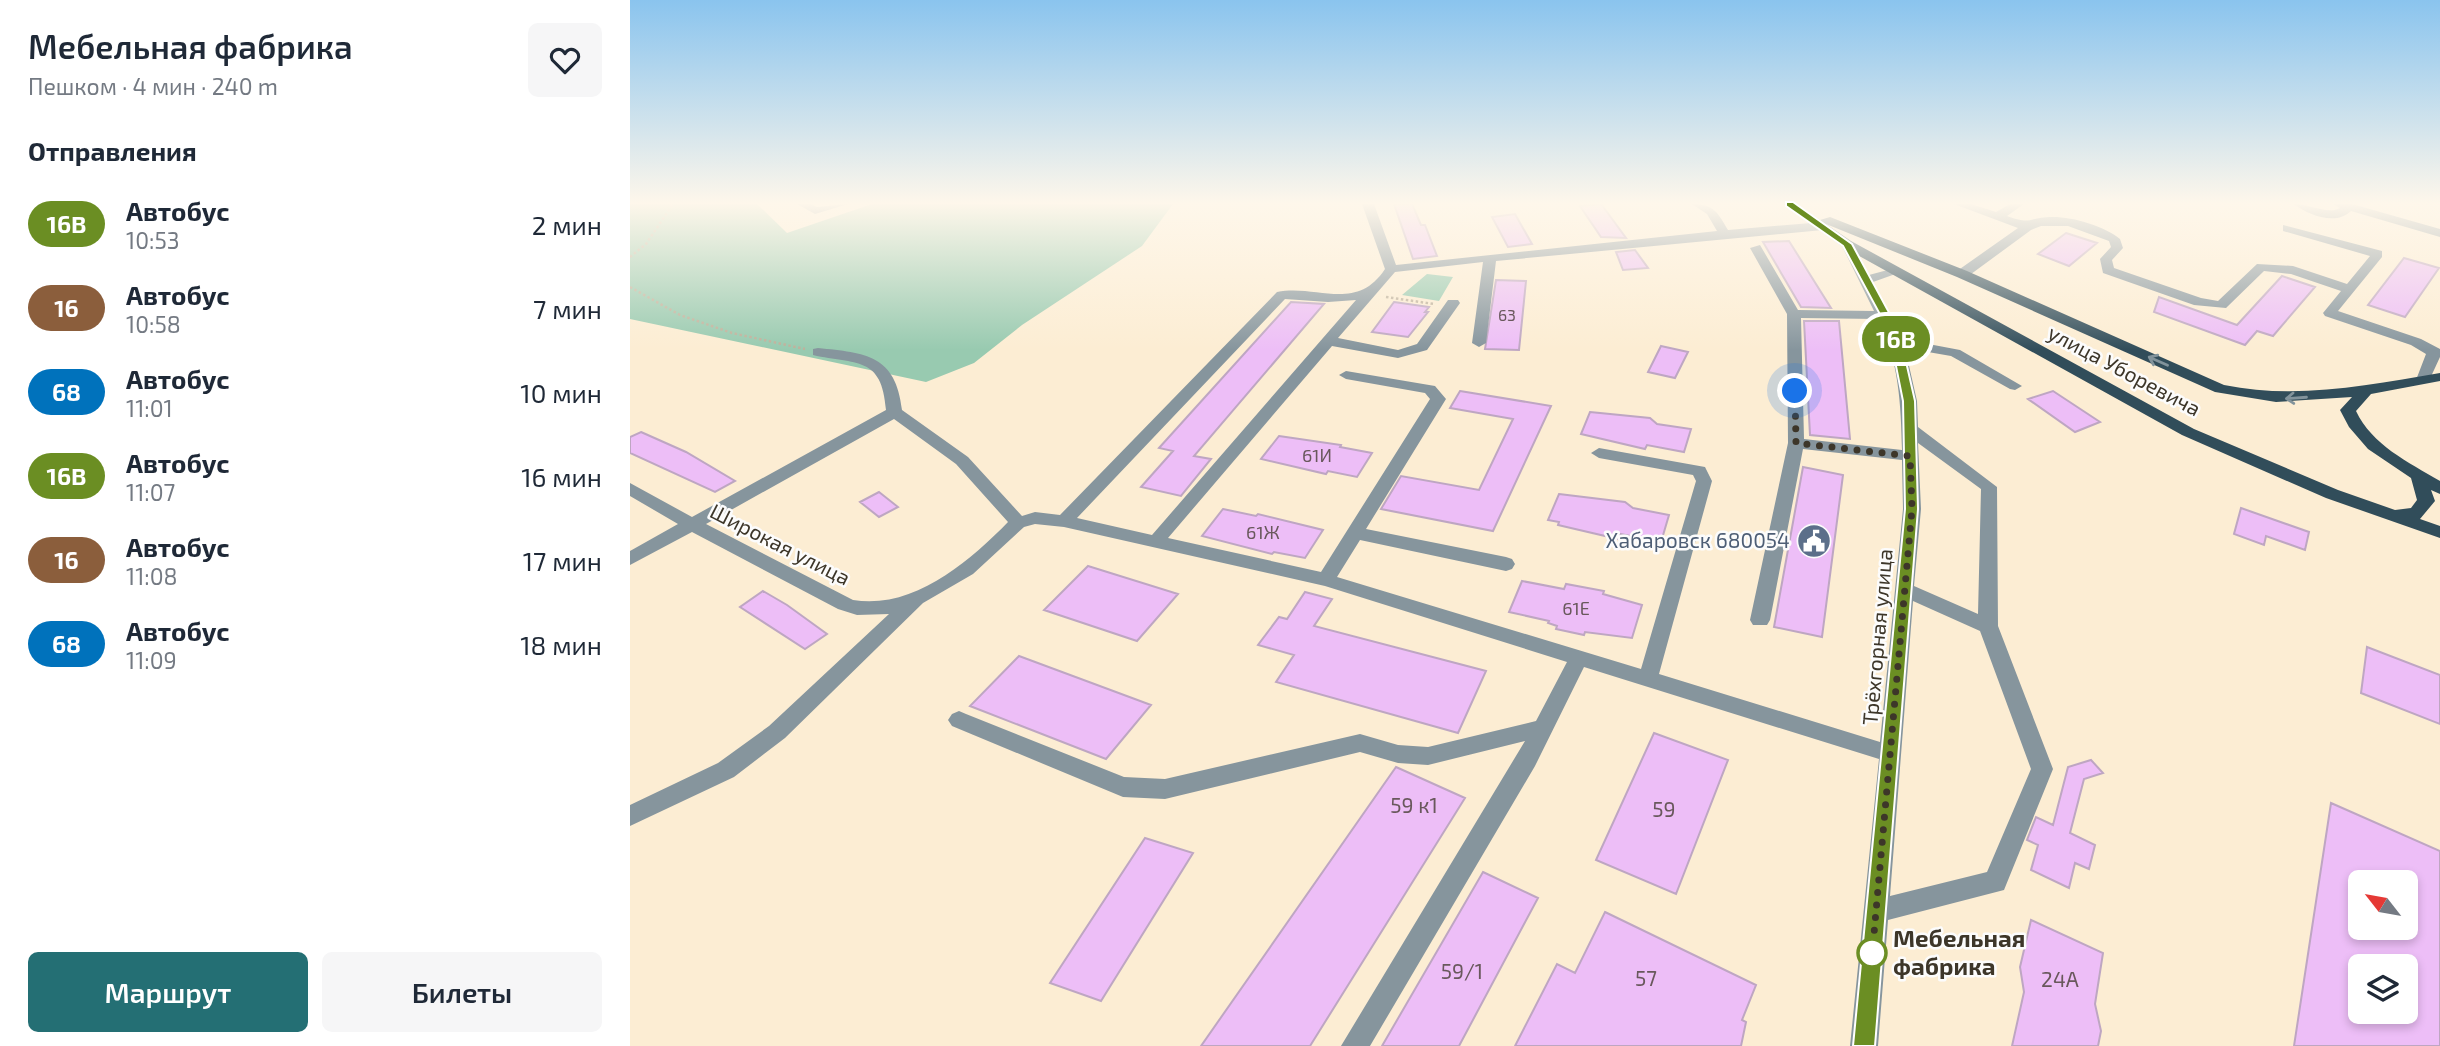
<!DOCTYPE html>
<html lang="ru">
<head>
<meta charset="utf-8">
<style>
  :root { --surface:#fff; --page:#f6f6f7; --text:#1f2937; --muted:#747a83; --accent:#246f74 }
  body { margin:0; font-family:"Exo 2",sans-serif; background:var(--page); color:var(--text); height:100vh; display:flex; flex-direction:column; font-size:26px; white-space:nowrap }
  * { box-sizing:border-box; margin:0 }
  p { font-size:23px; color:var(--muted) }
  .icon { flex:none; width:38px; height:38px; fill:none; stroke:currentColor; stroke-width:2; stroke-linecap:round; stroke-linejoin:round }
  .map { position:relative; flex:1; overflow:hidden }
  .panel { display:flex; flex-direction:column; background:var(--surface); width:630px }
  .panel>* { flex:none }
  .badge { padding:0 14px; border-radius:23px; font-size:24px; line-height:46px }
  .needle { width:46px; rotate:301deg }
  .controls { position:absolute; left:1718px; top:870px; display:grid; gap:14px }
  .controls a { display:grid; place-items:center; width:70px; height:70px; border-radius:10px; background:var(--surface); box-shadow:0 4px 10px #0003; font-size:35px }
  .you { position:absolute; width:35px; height:35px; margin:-18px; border:5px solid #fff; border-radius:50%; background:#1a73e8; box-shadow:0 0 0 10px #1a73e833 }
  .map>.badge { position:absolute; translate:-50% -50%; box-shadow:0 0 0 4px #fff }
  h2 { padding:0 28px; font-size:26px; line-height:63px }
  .round { display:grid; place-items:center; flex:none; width:74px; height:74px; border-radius:10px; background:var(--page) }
  .overview { display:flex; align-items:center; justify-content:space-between; height:119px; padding:0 28px }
  h1 { font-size:33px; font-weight:600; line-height:52px }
  .cta { display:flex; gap:14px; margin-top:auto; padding:14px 28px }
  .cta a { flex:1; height:80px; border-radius:10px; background:var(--accent); color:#fff; font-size:28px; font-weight:600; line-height:80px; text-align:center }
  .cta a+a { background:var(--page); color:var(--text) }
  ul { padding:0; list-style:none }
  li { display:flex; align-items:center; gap:21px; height:84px; padding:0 28px }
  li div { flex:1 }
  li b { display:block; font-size:26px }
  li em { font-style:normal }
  li .badge { min-width:77px; font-weight:700; text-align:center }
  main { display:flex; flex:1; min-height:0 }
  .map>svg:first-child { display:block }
  .green { fill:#98cab0 }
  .building { fill:#edbef7; stroke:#bea6c2; stroke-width:2; fill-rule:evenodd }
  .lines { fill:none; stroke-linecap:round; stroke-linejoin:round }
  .path { stroke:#beb19c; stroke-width:2.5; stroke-dasharray:2.5 2.5; stroke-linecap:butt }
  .minor { fill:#86959d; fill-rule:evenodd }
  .major { fill:#314d5a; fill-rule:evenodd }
  .oneway { stroke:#82939b }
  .line { fill:#6b8e23; stroke:#fff; stroke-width:2 }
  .walk { stroke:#3d3629; stroke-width:7; stroke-dasharray:0 12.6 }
  .stop-dot { fill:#fff; stroke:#6b8e23; stroke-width:3.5 }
  .labels { text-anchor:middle; stroke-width:5; stroke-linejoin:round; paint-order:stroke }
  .far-number-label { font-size:16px; fill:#69585c }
  .number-label { font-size:18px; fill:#69585c }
  .street-label { font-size:21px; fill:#3d3629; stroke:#fcfcfc }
  .service-label { font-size:21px; fill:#4e5e75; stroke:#fcfcfc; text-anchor:end }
  .near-number-label { font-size:21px; fill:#69585c }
  .near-stop-label { font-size:24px; font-weight:bold; fill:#3d3629; stroke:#fcfcfc; text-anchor:start }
</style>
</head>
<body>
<main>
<section class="panel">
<div class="overview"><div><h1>Мебельная фабрика</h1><p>Пешком · 4 мин · 240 m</p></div><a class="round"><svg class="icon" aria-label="heart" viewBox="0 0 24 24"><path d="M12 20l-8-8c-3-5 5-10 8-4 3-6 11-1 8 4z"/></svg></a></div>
<h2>Отправления</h2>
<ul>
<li><span class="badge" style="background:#6b8e23;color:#fff">16В</span><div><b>Автобус</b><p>10:53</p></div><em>2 мин</em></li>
<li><span class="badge" style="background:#8b5e3c;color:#fff">16</span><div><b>Автобус</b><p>10:58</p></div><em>7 мин</em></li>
<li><span class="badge" style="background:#0072bc;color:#fff">68</span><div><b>Автобус</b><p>11:01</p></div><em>10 мин</em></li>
<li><span class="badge" style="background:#6b8e23;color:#fff">16В</span><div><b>Автобус</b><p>11:07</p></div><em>16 мин</em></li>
<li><span class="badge" style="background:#8b5e3c;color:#fff">16</span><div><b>Автобус</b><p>11:08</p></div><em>17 мин</em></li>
<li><span class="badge" style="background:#0072bc;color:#fff">68</span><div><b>Автобус</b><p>11:09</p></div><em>18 мин</em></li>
</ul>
<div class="cta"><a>Маршрут</a><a>Билеты</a></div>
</section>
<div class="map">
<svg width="1810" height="1046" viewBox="0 0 1810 1046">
  <rect width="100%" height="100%" fill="#fcedd3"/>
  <path class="green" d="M0,204h127l30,29 85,-29h301l-31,42 -120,79 -48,38 -48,19 -296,-63z
    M797,274l26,3 -14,24 -37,-6z"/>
  <path class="building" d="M764,204h18l9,21h4l12,31 -24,3z
    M971,204l6,8 19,26 -25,-1 -21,-31z
    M885,214l17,30 -24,3 -16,-30z
    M1436,233l31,10 -28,23 -31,-12z
    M1159,241l42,67 -30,-1 -38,-65z
    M1005,250l13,18 -25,2 -7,-18z
    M1774,258l35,10 -34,49 -37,-12z
    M1652,276l33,11 -42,49 -16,-5 -12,14 -91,-33 5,-15 78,28z
    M866,280l30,1 -7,69 -34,-1z
    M661,302l33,2 -130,152 17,3 -30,37 -40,-9 32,-36 -14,-3z
    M764,302l35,5 -4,5h3l-20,25 -36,-5z
    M1174,321h35l11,118 -40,-4z
    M1031,346l27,6 -13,26 -27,-6z
    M830,391l91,15 -58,125 -112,-22 20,-33 78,14 34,-71 -63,-11z
    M1423,391l47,31 -25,10 -47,-33z
    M960,412l60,6 7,6 34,5 -7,23 -37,-7 -2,4 -64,-15z
    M11,432l45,20 49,29 -20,11 -85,-39v-16z
    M649,436l62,9 -1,2 32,6 -15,24 -29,-6 -2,3 -65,-15z
    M1173,467l40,8 -21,162 -48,-10z
    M249,492l19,15 -19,10 -19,-15z
    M929,494l66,8 8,6 36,7 -8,27 -41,-8 -2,5 -60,-14 1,-3 -11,-2z
    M1611,508l68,24 -4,18 -39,-14 -2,9 -30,-11z
    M593,509l33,7 2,-2 65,16 -18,28 -31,-6 -2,2 -70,-18z
    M458,566l90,28 -41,47 -93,-31z
    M892,581l42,8 2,-5 38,7 -1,3 39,11 -10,33 -47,-6 -1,3 -28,-6 1,-3 -9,-3 1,-2 -40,-9z
    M133,591l24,14 40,29 -22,15 -65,-42z
    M675,592l27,7 -18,27 172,45 -28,62 -182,-51 18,-27 -36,-10 21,-28 8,2z
    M1737,647l73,28v49l-79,-31z
    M389,656l132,49 -45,54 -136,-53z
    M1024,733l74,27 -52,134 -80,-34z
    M1461,760l12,13 -19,6 -14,54 25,12 -6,24 -14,-6 -6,25 -38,-18 7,-25 -11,-5 9,-23 17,8 15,-58z
    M766,767l69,31 -155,248h-109z
    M1701,803l109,48v195h-146zM1731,882h45v46h-45zM1731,966h45v46h-45z
    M515,838l48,15 -92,148 -51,-18z
    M853,872l55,26 -79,148h-77z
    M975,912l151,73 -14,35 4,2 -5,24h-226l42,-82 18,9z
    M1401,920l72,33 -8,51 6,27 -3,15h-86l12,-54 -4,-25z"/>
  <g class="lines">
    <path class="path" d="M0,257l16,-13 27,-40
      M0,287l50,28 52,18 73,16
      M756,297l48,7"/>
    <path class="minor" d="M167,204h14l6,3 31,-3 -33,10z
      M732,204h12l22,61 321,-34 -10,-17 -15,-10c22,0 26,9 36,26l95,-8 6,4 -6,4 -327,31 -10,82 -7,4 -7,-4 11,-81 -88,10 -57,66 60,12 19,-6 31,-44h10l2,3 -33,47 -29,8 -66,-12 -164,192 153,34 109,-173 -5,-6 -79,-14 -7,-4 7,-4 89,15 11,13 -80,130 140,28 6,2 3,5 -3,5 -6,2 -146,-31 -23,37 304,92 55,-188 -3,-6 -94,-17 -8,-5 8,-5 106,19 7,14 -53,193 221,68 23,-233 -1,-49 -99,-11 -33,171 -3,5h-14l-3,-5 38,-177 -1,-129 -37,-66 10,-3 38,65 76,1 -33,-67 10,-3 18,34 26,-7 6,4 -28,10 29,57 58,11 62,36 -7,4 -5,-1 -59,-33 -46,-8 12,53 1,26 79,60 1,139 55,143 -49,121 -116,30 -10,126h-28l29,-287 -295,-92 -49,99 -165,280h-29l184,-305 -97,24 -30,-2 -38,-11 -195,47 -42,-2 -171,-71 -4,-6 4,-6 7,-3 7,3 158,63 41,2 195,-45 38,11 30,2 108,-26 31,-59 -242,-76 -261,-59 -29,-3 -11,3 -51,47 -50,29 -138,135 -51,39 -104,49v-21l88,-42 51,-37 120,-112 -32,1 -19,-6 -146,-77 -62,33v-14l48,-27 -48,-28v-13l62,34 194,-107c-4,-55 -30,-45 -73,-55v-6l5,-1c48,5 78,7 84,62l66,47 54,59 13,-4 25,3 217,-223c40,-8 79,21 108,-23zM655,299l43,3 28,-2 -204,235 -75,-17zM1171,318l77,1c21,41 23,86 24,131l-98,-11zM264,419l62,45 52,58c-39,40 -95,88 -155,78l-147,-76zM1288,443l63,46 -3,125 -64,-28 7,-77zM1283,601l67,30 51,138 -44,103 -97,24z
      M1324,204h17l25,8 14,-8h14l-17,12c25,9 20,2 43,1 21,-1 55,9 70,22l3,9 -11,12 2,8 87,30 17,3 39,-37 36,2 54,18 23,-28 -87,-25v-6l99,26v6l-44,54 83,28 19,10v8l-12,26h-10l-2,-3 10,-26 -15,-9 -86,-29 -2,-3 18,-22 -50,-17 -27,-3 -38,37 -32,-3 -91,-32 -3,-14 11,-12 -2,-6 -41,-15h-27l-10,4 -64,47h-10v-6l61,-43z
      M1664,204c15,0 35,11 46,4l-7,-4h19l88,25v8l-89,-26c-15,15 -43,4 -57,-7z"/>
    <path class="major" d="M1153,204h14l23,16 10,-3 137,54 257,114c73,15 144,0 216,-12v8l-69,13 -15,17c16,34 52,51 84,70v13l-9,-4 4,11 -15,18 20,7v12l-114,-40 -144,-63 -339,-188zM1196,224l131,53 258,115 61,10 76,-5 -12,13 9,17 19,22 43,29 6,22 -6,8 -16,2 -57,-20 -144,-61 -343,-188z"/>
  </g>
  <defs><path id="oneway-shaft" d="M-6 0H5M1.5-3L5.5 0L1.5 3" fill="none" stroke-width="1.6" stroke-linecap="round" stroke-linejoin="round" transform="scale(1.75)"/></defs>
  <g class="oneway">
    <use href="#oneway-shaft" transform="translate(1528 361) rotate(-156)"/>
    <use href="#oneway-shaft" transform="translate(1666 398) rotate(176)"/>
  </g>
  <linearGradient id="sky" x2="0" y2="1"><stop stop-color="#8ac4ee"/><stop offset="0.58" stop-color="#fef7eb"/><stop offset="1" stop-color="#fef7eb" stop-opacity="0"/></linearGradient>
  <rect width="1810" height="350" fill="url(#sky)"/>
  <path class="line" d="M1156,202h7l59,42 47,87 16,70 3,108 -43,537h-22l52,-537 -2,-108 -14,-70 -46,-85 -57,-40z"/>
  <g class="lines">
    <path class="walk" d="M1165,391l1,52 114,13 2,53 -40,447v-3"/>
  </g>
  <defs>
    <g id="civic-disc" transform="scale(1.75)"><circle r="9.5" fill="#5c6f8a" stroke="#fcfcfc"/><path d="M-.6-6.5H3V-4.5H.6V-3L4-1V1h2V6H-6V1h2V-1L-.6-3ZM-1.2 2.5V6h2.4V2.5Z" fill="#fff"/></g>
  </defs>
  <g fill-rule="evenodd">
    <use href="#civic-disc" x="1184" y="541"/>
  </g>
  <circle class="stop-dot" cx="1242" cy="953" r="14"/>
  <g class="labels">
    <g class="far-number-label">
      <text x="877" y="321">63</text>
    </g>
    <g class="number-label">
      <text x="687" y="462">61И</text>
      <text x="633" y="539">61Ж</text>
      <text x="946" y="615">61Е</text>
    </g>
    <g class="street-label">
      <text transform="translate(1494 371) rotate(28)" y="7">улица Уборевича</text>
      <text transform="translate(150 545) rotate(27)" y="7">Широкая улица</text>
      <text transform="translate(1248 637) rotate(-85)" y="7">Трёхгорная улица</text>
    </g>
    <g class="service-label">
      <text x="1160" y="548">Хабаровск 680054</text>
    </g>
    <g class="near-number-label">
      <text x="784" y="813">59 к1</text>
      <text x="1034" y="817">59</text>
      <text x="832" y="979">59/1</text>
      <text x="1016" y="986">57</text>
      <text x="1430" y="987">24А</text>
    </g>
    <g class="near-stop-label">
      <text x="1263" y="947">Мебельная<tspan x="1263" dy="28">фабрика</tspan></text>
    </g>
  </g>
</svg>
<div class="controls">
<a><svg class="needle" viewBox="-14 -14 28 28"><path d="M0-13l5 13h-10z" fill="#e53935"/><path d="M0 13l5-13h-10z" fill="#747a83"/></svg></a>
<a><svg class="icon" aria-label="layers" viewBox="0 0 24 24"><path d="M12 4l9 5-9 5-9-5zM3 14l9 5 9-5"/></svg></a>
</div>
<div class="you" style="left:1165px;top:391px"></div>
<b class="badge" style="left:1266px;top:339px;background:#6b8e23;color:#fff">16В</b>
</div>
</main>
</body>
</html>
